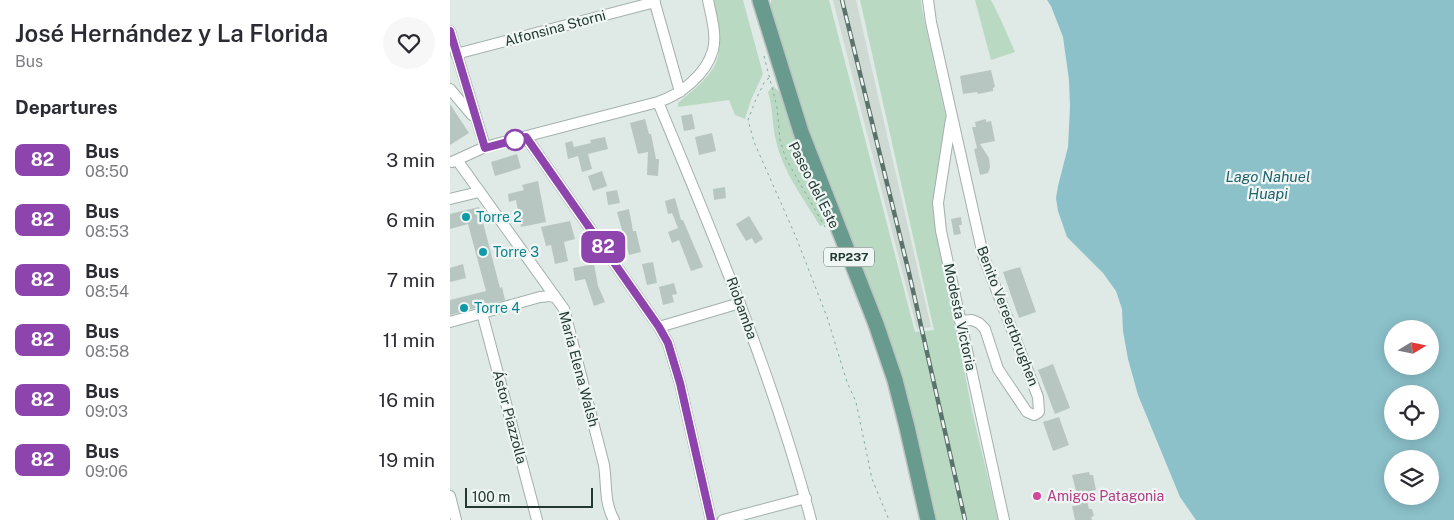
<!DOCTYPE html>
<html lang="en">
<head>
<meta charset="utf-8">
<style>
  :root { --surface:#fff; --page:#f7f7f7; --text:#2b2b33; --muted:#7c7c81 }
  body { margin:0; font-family:"Public Sans",sans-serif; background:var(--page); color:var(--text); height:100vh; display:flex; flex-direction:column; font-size:19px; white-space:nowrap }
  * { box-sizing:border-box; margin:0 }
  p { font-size:16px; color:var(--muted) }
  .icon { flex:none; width:28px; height:28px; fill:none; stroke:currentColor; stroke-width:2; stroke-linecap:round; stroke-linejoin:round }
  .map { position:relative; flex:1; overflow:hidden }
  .details { display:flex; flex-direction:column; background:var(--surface); width:450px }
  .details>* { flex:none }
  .badge { padding:0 10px; border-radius:8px; font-size:18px; line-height:32px }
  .needle { width:32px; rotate:80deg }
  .tools { position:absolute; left:934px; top:320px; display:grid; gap:10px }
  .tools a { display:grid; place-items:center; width:55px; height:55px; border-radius:50%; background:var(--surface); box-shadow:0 2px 12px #0003; font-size:25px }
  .scale { position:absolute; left:15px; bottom:12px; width:128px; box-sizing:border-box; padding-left:5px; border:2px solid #223832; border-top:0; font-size:14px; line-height:18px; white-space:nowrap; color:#223832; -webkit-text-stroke:4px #eff6f3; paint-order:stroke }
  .map>.badge { position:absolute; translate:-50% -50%; box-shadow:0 0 0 2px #fff }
  h2 { padding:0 15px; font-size:19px; line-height:45px }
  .round { display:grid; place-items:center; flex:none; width:52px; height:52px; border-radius:26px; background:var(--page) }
  .head { display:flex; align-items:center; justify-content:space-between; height:85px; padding:0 15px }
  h1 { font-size:24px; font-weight:600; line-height:38px }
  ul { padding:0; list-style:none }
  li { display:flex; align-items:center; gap:15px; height:60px; padding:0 15px }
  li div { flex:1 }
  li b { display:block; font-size:19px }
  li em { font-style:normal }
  li .badge { min-width:55px; font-weight:700; text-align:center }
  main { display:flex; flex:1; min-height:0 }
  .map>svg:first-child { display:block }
  .built { fill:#ced9d4 }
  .green { fill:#bad9c2 }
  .water { fill:#8cc1ca; fill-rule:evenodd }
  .building { fill:#b8c6c1 }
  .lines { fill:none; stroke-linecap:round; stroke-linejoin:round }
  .street-casing { stroke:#a3b0ac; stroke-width:12 }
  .primary-casing { stroke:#bdc3c2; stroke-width:18 }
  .path { stroke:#83aa9d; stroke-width:1; stroke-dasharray:2.5 4; stroke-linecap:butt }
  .street { stroke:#fff; stroke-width:10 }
  .primary { stroke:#689b8d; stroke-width:15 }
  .rail-casing { stroke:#5c736d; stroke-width:4.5 }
  .rail { stroke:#eff6f3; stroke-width:2.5; stroke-dasharray:8; stroke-linecap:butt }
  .line-casing { stroke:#fff; stroke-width:11 }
  .line { stroke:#8e44ad; stroke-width:8 }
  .stop-dot { fill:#fff; stroke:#8e44ad; stroke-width:2.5 }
  .culture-dot { fill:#0f9aa8; stroke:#eff6f3; stroke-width:2 }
  .hotel-dot { fill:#d1479c; stroke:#eff6f3; stroke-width:2 }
  .labels { text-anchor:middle; stroke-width:4.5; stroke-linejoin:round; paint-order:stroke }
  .shield { fill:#eff6f3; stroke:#60716c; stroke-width:1 }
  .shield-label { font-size:12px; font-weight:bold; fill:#223832 }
  .street-label { font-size:14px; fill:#223832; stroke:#eff6f3 }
  .culture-label { font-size:14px; fill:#0d838f; stroke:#eff6f3; text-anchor:start }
  .hotel-label { font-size:14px; fill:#b23c85; stroke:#eff6f3; text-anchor:start }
  .water-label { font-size:15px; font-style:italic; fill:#22626d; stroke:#eff6f3 }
</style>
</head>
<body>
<main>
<section class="details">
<div class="head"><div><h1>José Hernández y La Florida</h1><p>Bus</p></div><a class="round"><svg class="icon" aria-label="heart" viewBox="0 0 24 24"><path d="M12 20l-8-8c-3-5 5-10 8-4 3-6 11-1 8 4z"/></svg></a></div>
<h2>Departures</h2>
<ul>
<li><span class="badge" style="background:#8e44ad;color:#fff">82</span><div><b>Bus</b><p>08:50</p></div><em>3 min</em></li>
<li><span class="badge" style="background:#8e44ad;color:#fff">82</span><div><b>Bus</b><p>08:53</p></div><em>6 min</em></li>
<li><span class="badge" style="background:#8e44ad;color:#fff">82</span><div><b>Bus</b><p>08:54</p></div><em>7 min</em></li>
<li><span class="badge" style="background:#8e44ad;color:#fff">82</span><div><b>Bus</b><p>08:58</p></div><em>11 min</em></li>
<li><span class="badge" style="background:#8e44ad;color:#fff">82</span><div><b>Bus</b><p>09:03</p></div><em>16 min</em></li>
<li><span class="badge" style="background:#8e44ad;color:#fff">82</span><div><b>Bus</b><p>09:06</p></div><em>19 min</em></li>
</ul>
</section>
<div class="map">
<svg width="1004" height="520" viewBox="0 0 1004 520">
  <rect width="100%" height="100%" fill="#dfe9e5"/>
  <path class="built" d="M383,0h23l75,327 -14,2z"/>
  <path class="green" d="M263,0h30l20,74 -12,26 -6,19 -10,-4 -6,-15 -51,7v-4c48,-39 45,-44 35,-103z
    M321,0h58l86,332 19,-2 -74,-330h61l1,9 24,108 -13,91 39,203 26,109h-61l-21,-90 -39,-118 -71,-189 -35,-111z
    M525,0h16l9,18 15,34 -24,8z
    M323,86l8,8 46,129 -7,3c-16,-27 -37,-54 -44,-85 -4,-17 -3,-33 -8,-49z"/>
  <path class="water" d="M597,0h407v520h-258l-16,-23 -42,-102 -10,-36 -5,-28 -1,-22 -6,-18 -13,-18 -36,-36 -9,-26 -2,-13 2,-12 10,-39 2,-40 -1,-27 -6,-43 -12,-31zM942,329h38v37h-38zM942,394h38v37h-38zM942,459h38v37h-38z"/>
  <path class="building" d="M541,70l4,17 -2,1v3l-15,3 -1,-2 -14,2 -3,-18z
    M0,104l19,29 -19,12z
    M242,114l3,15 -11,2 -3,-15z
    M195,119l4,15h2l5,25h3l-1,17 -11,-1 1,-23 -10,2 -8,-31z
    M536,119v3l5,-1 4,20 -15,3 9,14 1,9 -2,6 -8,2 -6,-26 3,-1 -5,-21h4l-1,-5z
    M262,133l4,18 -17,4 -4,-18z
    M155,137l3,12 -20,5 4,15 -10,3 -4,-16 -10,3 -3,-16 7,-2 2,6 17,-4 -1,-3z
    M67,154l4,14 -26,8 -4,-14z
    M152,171l5,15 -14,5 -5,-15z
    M88,181l8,41 -25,5 -5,-27 -7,2 -1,-8 16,-4 -2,-5z
    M275,187l1,11 -12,2 -1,-11z
    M167,190l3,13 -12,2 -2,-13z
    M225,198l6,22h2l20,47 -12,4 -12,-31 -7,3 -4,-11 10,-4 -6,-15 -4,1 -3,-13z
    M29,207l21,81 2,-1 3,13 -55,15v-15l36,-9 -18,-67 -18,5v-15z
    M179,209l4,22h3l5,21 -12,3 -12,-43z
    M299,216l14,23 -8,5 -3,-6 -6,3 -10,-17z
    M511,217l1,8h-3l2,9 -7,1 -3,-16z
    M120,221l5,18 -11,3 4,19 -13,3 -4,-19 -5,1 -5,-19z
    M203,262l4,21 -10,2 -5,-21z
    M13,264l3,14 -16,4v-14z
    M144,264l4,22 7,16 -11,4 -9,-27 -10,2 -2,-13z
    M570,267l16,45 -17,6 -16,-46z
    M224,283l3,11 -5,1 2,7 -11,3 -4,-18z
    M603,364l17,44 -15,6 -17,-44z
    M609,417l10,28 -16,6 -10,-29z
    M639,472l1,3h3l3,15 -10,2v4l3,13h3l2,7 -3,1 1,3h-17l-3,-14h4l-3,-14 3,-1 -4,-16z"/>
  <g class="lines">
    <g class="street-casing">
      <path id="street" d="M204,0l26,92
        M478,0l3,22 52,233 55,142 1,15 -5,3 -7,-3 -29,-43 -13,-40 -6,-6 -7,-3 -12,1
        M0,31l35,116
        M6,54l199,-52
        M0,89l22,26
        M208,102c57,137 115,274 153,418
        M501,119l-13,84 3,28 63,289
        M76,137l133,190 9,16 12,40 31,137
        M7,160l107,149 40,156c3,20 0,37 10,55
        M2,162l33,-15 173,-45c22,-7 48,-27 55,-52 4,-15 -2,-35 -5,-50
        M0,199l29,-7
        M32,313l55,207
        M0,322l90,-25 11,-1 5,2
        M209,327l81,-24
        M0,496l6,24
        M273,520l83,-22"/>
    </g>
    <g class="primary-casing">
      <path id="primary" d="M310,0l41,132 75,192 19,56 12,47 21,93"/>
    </g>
    <path class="path" d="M314,56l13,51 3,33 6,19 39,68
      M319,78l-4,3 -9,18 -8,21 6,22 42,95 31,80 20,65 9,20 16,77 17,41"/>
    <use href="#street" class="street"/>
    <use href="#primary" class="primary"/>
    <g class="rail-casing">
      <path id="rail" d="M392,0l67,273 56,247"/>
    </g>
    <use href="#rail" class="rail"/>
  </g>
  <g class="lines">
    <g class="line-casing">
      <path id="line" d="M0,31l35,117 41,-11 133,190 9,16 12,40 31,137"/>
    </g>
    <use href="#line" class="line"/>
  </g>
  <circle class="stop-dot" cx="65" cy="140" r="10"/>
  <g class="culture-dot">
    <circle cx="16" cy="217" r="5"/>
    <circle cx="33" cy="252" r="5"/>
    <circle cx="14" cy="308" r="5"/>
  </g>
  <circle class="hotel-dot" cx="587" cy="496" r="5"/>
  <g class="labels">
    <rect class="shield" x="374" y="247.5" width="50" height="19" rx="4"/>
    <g class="shield-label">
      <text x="399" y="261">RP237</text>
    </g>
    <g class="street-label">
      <text transform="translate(105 28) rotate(-15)" y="5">Alfonsina Storni</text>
      <text transform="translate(364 185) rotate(63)" y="5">Paseo del Este</text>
      <text transform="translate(292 308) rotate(70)" y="5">Riobamba</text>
      <text transform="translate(558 316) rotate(69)" y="5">Benito Vereertbrughen</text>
      <text transform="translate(510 317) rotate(78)" y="5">Modesta Victoria</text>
      <text transform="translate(129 369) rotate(75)" y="5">Maria Elena Walsh</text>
      <text transform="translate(60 417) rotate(75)" y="5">Ástor Piazzolla</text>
    </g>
    <g class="culture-label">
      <text x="26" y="222">Torre 2</text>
      <text x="43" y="257">Torre 3</text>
      <text x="24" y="313">Torre 4</text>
    </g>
    <g class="hotel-label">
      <text x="597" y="501">Amigos Patagonia</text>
    </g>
    <g class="water-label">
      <text x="818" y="182">Lago Nahuel<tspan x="818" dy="17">Huapi</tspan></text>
    </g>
  </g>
</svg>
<div class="tools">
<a><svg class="needle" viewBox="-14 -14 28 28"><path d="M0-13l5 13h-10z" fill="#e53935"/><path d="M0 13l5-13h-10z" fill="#7c7c81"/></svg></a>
<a><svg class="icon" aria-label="locate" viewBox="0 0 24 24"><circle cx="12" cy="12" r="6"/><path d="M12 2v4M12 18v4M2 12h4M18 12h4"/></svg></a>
<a><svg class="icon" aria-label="layers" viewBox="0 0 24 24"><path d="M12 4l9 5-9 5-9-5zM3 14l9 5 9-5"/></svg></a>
</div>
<div class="scale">100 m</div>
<b class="badge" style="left:153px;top:247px;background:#8e44ad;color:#fff">82</b>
</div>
</main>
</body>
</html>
